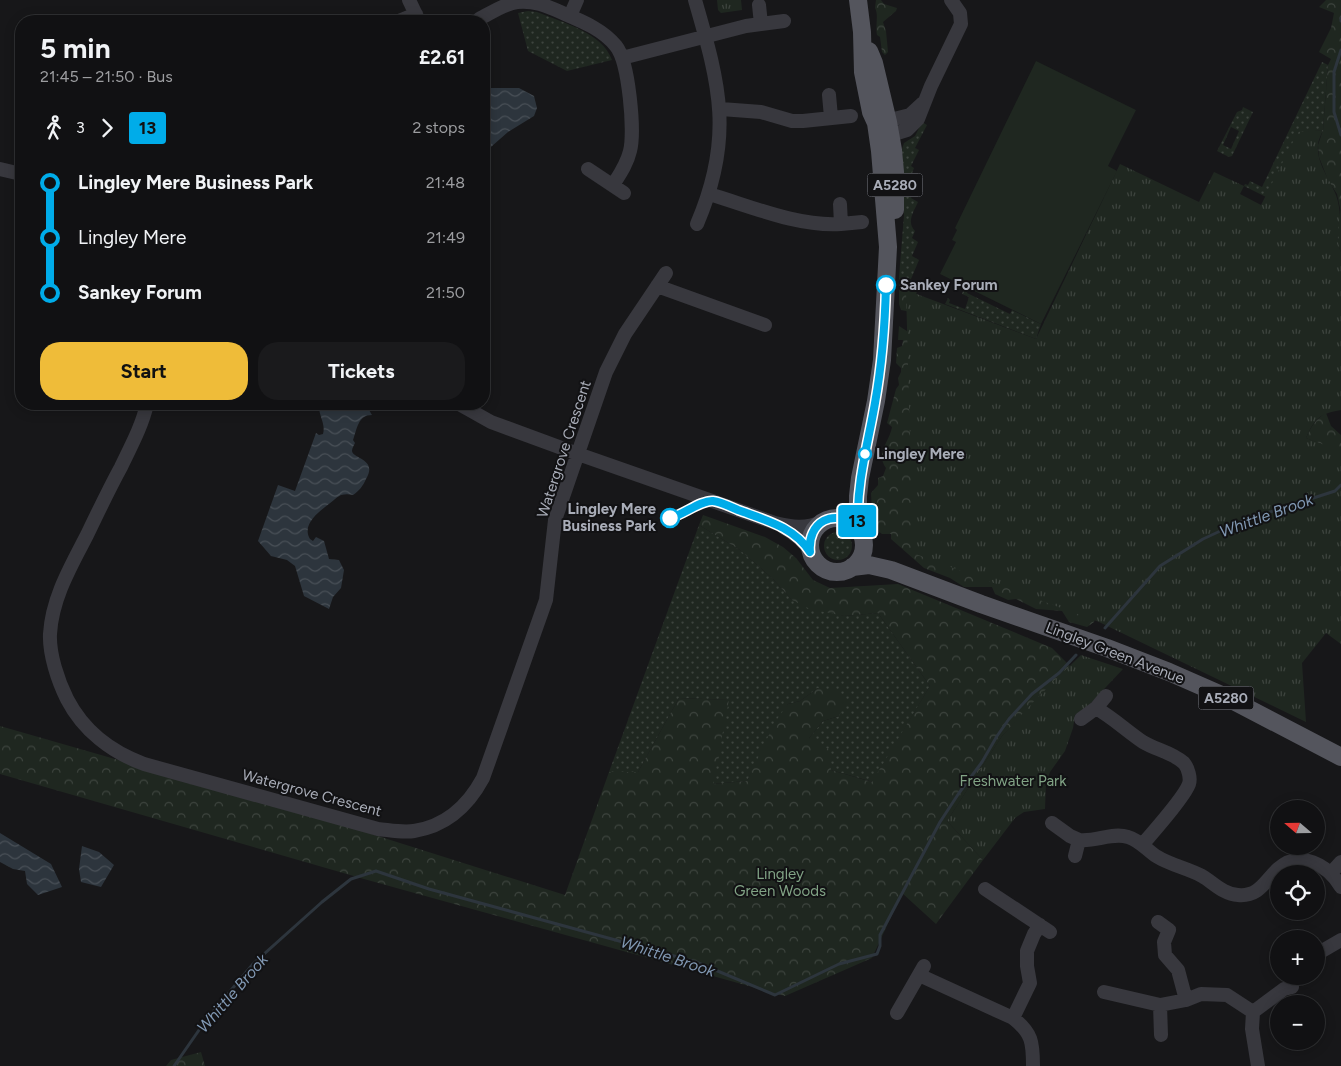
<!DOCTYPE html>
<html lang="en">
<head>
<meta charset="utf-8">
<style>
  :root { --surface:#111113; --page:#1a1a1c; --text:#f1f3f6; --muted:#9c9da0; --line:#303133; --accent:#efbc39 }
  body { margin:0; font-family:Figtree,sans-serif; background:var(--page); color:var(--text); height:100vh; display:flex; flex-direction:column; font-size:19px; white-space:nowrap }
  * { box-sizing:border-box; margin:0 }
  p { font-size:16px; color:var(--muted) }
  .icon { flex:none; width:28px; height:28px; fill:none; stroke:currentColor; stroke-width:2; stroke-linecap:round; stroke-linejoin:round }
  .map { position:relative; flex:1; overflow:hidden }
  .sheet { position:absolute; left:15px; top:15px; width:475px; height:395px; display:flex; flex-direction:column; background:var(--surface); border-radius:20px; box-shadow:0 2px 12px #0003,0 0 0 1px var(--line) }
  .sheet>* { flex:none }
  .badge { padding:0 10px; border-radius:4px; font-size:18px; line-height:32px }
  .needle { width:32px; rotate:290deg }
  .tools { position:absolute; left:1270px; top:800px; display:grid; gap:10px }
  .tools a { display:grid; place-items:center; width:55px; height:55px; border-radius:50%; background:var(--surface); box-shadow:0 2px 12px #0003,0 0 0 1px var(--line); font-size:25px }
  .map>.badge { position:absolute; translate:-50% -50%; box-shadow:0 0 0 2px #fff }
  .legs { display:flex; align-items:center; gap:8px; height:55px; padding:0 25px; font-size:16px }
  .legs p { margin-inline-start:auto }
  .head { display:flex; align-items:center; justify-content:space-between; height:85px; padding:0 25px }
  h1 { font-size:28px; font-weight:700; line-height:38px }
  .cta { display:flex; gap:10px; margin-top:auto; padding:10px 25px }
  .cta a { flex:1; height:58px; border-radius:20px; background:var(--accent); color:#111; font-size:20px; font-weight:700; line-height:58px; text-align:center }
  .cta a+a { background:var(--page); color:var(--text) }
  ul { padding:0 25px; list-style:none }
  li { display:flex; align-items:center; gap:18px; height:55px; font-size:19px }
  li i { display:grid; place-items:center; width:8px; height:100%; margin:0 6px; background:currentColor }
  li i::after { content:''; width:12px; height:12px; margin:-6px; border:4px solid; border-radius:50%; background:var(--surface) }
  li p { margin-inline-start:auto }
  li:first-child i { background:linear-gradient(#0000 50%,currentColor 0) }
  li:last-child i { background:linear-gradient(currentColor 50%,#0000 0) }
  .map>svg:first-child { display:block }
  .grass { fill:url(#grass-dots); fill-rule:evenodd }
  .forest { fill:url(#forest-crowns) }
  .park { fill:url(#park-tufts) }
  .pitch { fill:#1f2720 }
  .water { fill:url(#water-waves) }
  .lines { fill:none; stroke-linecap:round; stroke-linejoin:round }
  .stream { stroke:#2d353d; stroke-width:3 }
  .minor { stroke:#38383e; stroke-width:14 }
  .major { stroke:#54555d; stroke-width:18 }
  .line-1-casing { stroke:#fff; stroke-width:11 }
  .line-1 { stroke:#00ace9; stroke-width:8 }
  .stop-1-dot { fill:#fff; stroke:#00ace9; stroke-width:2.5 }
  .labels { text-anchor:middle; stroke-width:4; stroke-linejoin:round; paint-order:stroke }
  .shield { fill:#121214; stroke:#7c7e87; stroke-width:1 }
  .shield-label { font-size:14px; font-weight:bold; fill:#a9adb8 }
  .stop-label { font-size:15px; font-weight:bold; fill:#a9adb8; stroke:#121214; text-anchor:start }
  .street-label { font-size:15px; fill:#a9adb8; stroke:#121214 }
  .park-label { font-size:15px; fill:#81a385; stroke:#121214 }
  .water-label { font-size:16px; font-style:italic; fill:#8198b3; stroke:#121214 }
</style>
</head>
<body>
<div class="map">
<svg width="1341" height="1066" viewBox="0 0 1341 1066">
  <defs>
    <pattern id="grass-dots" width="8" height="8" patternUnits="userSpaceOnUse" patternTransform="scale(1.25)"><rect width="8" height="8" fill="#1f2720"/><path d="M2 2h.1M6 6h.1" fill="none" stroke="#3d443e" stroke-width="1.8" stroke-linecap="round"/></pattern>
    <pattern id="forest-crowns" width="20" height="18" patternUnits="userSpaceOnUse" patternTransform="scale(1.25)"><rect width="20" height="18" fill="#1f2720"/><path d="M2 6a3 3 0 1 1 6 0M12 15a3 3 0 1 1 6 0" fill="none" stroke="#3d443e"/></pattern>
    <pattern id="park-tufts" width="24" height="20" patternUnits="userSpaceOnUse" patternTransform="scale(1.25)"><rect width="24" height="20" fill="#1f2720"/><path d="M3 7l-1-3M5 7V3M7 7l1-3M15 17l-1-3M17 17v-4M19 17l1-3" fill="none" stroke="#3d443e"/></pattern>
    <pattern id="water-waves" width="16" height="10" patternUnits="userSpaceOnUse" patternTransform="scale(1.25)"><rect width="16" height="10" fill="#2d353d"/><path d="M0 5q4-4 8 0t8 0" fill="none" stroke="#495057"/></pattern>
  </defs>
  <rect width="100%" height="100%" fill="#171719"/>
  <path class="grass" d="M528,11l9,1c26,11 65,20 75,48l-45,11 -39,-20 -10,-38z
    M1322,62l6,3 -5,65 -25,3 -32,64 -22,-11 1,-2 3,1 2,-4 12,6z
    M1243,107l10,5 -21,44 -3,1 -12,-6 20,-39 5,-2zM1231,127l8,4 -8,18 -8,-4z
    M922,122l5,3 -12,23 4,2 -8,16 3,2 -3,8 9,4 -9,18 7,4c-4,9 -12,20 -3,29l-3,7 6,4 -6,14 7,4 -8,19 -12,-2 5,-62 -2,-66 2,-6 11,-7z
    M1340,208l1,5v39c-7,-14 -2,-29 -1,-44z
    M965,286l4,2 -2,5 43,21 2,-4 29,14 -5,15 -91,-35 3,-6 2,2 -1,3 16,6 4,-12 -7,-3z
    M699,525l41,25 33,29 19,21 52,16 34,-3 52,73 -57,96 -42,-12 -22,-32 14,-17 16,-5 -21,-28 -18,13 -12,3 -41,77 -35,3 16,-84 -49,-2 -41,74h-29z
    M824 546a14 14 0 1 1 28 0a14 14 0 1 1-28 0Z"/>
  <path class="forest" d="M876,0h5l3,4 13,4 -1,3 -13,11 3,9 2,21 -3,3 -3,-3 -2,-15 -3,-2c-2,-9 2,-20 -2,-27z
    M1326,0h15v213l-4,-19 -9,-14 -9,-23 -1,-12 5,-15 5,-65 3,-6 -12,-7 12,-24 3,-15 -15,-6z
    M899,277l16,4 -3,8 5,2 -6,21 -10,-2 -2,-6z
    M899,326l11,7 189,277 -5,12 -7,5 -18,-5 -7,-11 -26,-2 -20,-10 -8,1 -13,-6 -3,-7h-28l-14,-9 -26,-10 -33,-29v-5h-9l-4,-3 -1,-7 -5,-12 -1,-19 7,-8v-7l5,-2 3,-8c-11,-15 4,-27 6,-41l-5,-4 9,-34 3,-4 -1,-7 3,-6v-4l-5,-5 1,-15 5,-2 1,-6h-5z
    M1326,413l5,13 10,9v39l-20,-30 -15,-6c5,-11 9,-19 20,-25z
    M703,515l62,22 18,10 13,11 17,22 17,8 68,-4 154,64 18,18 -68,70 -55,85 36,39 -47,64 -34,-31 -30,65 -87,38 -421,-117 -364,-105v-48l324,93 241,76 44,-123h29l41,-74 50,2 -16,84 34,-3 28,-59 13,-18 12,-3 18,-13 18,2 9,13 -6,13 -16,5 -14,17 21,12 1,20 41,12 58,-96 -52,-73 -34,3 -34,-7 -18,-9 -19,-21 -33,-29 -41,-25z
    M201,1052l4,14h-39l5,-6z"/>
  <path class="park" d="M717,0h24l1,10 -21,3 -3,-3z
    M1323,130c-2,5 -5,11 -5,15 -2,23 19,41 21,62 2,16 -5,30 2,45v158c-22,4 -26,8 -35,28l35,13v193l-15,-11 -24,30 4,59 -207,-100 -186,-69 -7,-263 130,49 84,-175 79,38 15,-30 30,14 -4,8 21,11 37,-73z
    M1081,655l42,14 -34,36 -14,10 -2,13 -8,23 -15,21 -4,11 -1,26 -21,3 -9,6 -32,42 -36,-39 55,-85 36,-39z"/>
  <path class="pitch" d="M1036,61l100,49 -28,56 9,5 -76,153 -101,-50 16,-32 -4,-2 5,-10 -2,-2z"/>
  <path class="water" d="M484,88h35l15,8 3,12 -3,8 -26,16 -24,21z
    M319,404h51l-1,6 3,5c-14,0 -15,14 -19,25l2,3c-1,2 -3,5 -3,8 1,8 26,8 14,28 -3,7 -7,12 -13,16 -4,-1 -8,-1 -12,0 -6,3 -10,8 -16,12 -9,7 -23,19 -15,32l3,2 3,-4 8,4 5,18 10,1 5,10 -3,18 -8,9 -4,12 -25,-13 -9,-30 -8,-6 -16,-4 -13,-15 20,-56 17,6 21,-58 3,2 4,-1c3,-11 -5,-19 -4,-30z
    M0,833l51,31 11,23 -24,8 -11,-11 -2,-13 -12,-2 -13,-7z
    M82,846l17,6 15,13 -13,22 -20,-5 -2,-13z"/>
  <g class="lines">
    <path class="stream" d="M1341,18v3
      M1341,50l-7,22v40l7,23
      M1105,628l55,-62 43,-27 39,-18 93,-30 6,-6
      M174,1066l32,-46 47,-56 69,-62 29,-23 25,-8 53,18 267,73 79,33 64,-31 38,-10 3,-8v-11l60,-113 19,-29 23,-31 15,-26 12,-17 23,-25 27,-21 17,-18"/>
    <path class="minor" d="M409,0l10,21
      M695,0c25,86 39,138 2,224
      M570,16l7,-16
      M479,19c12,-6 25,-15 38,-17 18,-2 32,5 48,12 19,8 38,16 51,32 13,16 19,86 14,105 -3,13 -10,23 -17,34
      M399,21l17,-7
      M761,24l23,-3
      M622,58l124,-32 15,-2 -2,-19
      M829,95l2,22
      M721,109l40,3 31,9h11l48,-5
      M878,123l32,-8 13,-12
      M881,138l26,-8 11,-11 13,-33 30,-62 -1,-11 -9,-13
      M0,169l21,5
      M588,169l36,24
      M709,194c41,12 89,33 132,30
      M840,204l1,20 21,-2
      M657,286l108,39
      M147,404c-5,22 -16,42 -26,63 -12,22 -23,45 -34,68 -16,31 -35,63 -37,99 -1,20 8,47 17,65 16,31 44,53 77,65l234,65c11,1 25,4 36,2 32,-5 54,-25 69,-53l63,-178 9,-80 51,-148 19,-38 41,-61
      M459,404l32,18 87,32 197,69c17,4 31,6 46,-1
      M783,527c11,6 21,14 28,25
      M1096,708c17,10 31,23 47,34 13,8 29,10 41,21 4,5 7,15 5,21 -5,14 -36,48 -47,61
      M1081,719l15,-11 10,-12
      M1052,823l18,13 9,4 -4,16
      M1079,840c17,2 33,-8 49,-3 11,3 19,13 28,19 14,9 31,12 46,20 12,7 21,18 36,19 21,2 27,-14 40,-26 22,-20 50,-4 63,18
      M1331,873l10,-11
      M985,889l65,43
      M1158,922l11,8 -5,12 1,13 13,15 8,30
      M1316,958l6,-7 19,-11
      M919,975l94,43c19,15 20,24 20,48
      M1104,992l56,13 26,-5 15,-6 26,1 26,17
      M1160,1005l1,30
      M897,1013l27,-47
      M1013,1018l17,-35 -3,-17v-15l7,-17 6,-9
      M1258,1066l-6,-37 1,-17 31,-23 8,-2"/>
    <path class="major" d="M869,51l5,12 14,59 5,28 2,22v38
      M810 545a27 27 0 1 1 54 0a27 27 0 1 1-54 0Z
      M858,527v-31l2,-18 16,-77 6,-41 6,-113 -8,-96 -4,-28 -5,-11 -8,-40 -1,-40 -4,-32
      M852,567l17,-2 22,5 90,34 126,44 62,24 57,25 115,60"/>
  </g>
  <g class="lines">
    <g class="line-1-casing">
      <path id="line-1" d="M670,518c13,-3 31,-18 43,-17 8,1 18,6 25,9 27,10 56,17 72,42 -3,-30 24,-45 48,-25 -2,-43 10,-83 17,-124 7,-39 10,-78 11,-118"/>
    </g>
    <use href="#line-1" class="line-1"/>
  </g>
  <g class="stop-1-dot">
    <circle cx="886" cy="285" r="9"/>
    <circle cx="865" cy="454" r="6"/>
    <circle cx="670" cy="518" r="9"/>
  </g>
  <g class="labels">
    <g class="shield">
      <rect x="867.5" y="173.5" width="55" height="23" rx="4"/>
      <rect x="1198.5" y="686.5" width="55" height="23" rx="4"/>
    </g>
    <g class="shield-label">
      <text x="895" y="190">A5280</text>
      <text x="1226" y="703">A5280</text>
    </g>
    <g class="stop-label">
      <text x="900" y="290">Sankey Forum</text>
      <text x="876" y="459">Lingley Mere</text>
      <text x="656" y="514" text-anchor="end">Lingley Mere<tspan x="656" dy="17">Business Park</tspan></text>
    </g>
    <g class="street-label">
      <text transform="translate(564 449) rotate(-72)" y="5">Watergrove Crescent</text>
      <text transform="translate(1115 653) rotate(21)" y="5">Lingley Green Avenue</text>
      <text transform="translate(312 793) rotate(15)" y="5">Watergrove Crescent</text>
    </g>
    <g class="park-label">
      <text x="1013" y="786">Freshwater Park</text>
      <text x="780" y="879">Lingley<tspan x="780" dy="17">Green Woods</tspan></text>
    </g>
    <g class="water-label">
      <text transform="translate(1266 515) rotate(-20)" y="6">Whittle Brook</text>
      <text transform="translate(668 956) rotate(18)" y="6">Whittle Brook</text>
      <text transform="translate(232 993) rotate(-49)" y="6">Whittle Brook</text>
    </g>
  </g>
</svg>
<div class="tools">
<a><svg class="needle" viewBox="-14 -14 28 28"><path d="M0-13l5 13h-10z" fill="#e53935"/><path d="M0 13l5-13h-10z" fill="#9c9da0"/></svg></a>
<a><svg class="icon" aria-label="locate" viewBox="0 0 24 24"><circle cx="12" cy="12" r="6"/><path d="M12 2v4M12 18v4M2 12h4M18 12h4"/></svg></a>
<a>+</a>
<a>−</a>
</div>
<b class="badge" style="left:857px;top:521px;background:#00ace9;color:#111">13</b>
<section class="sheet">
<div class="head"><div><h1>5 min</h1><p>21:45 – 21:50 · Bus</p></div><b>£2.61</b></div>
<div class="legs"><svg class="icon" aria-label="walk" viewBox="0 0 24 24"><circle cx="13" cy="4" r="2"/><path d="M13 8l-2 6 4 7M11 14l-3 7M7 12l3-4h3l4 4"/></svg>3<svg class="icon" aria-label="forward" viewBox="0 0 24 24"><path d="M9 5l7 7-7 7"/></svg><b class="badge" style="background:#00ace9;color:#111">13</b><p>2 stops</p></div>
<ul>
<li><i style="color:#00ace9"></i><b>Lingley Mere Business Park</b><p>21:48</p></li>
<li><i style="color:#00ace9"></i><span>Lingley Mere</span><p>21:49</p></li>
<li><i style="color:#00ace9"></i><b>Sankey Forum</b><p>21:50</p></li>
</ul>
<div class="cta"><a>Start</a><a>Tickets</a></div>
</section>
</div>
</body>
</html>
